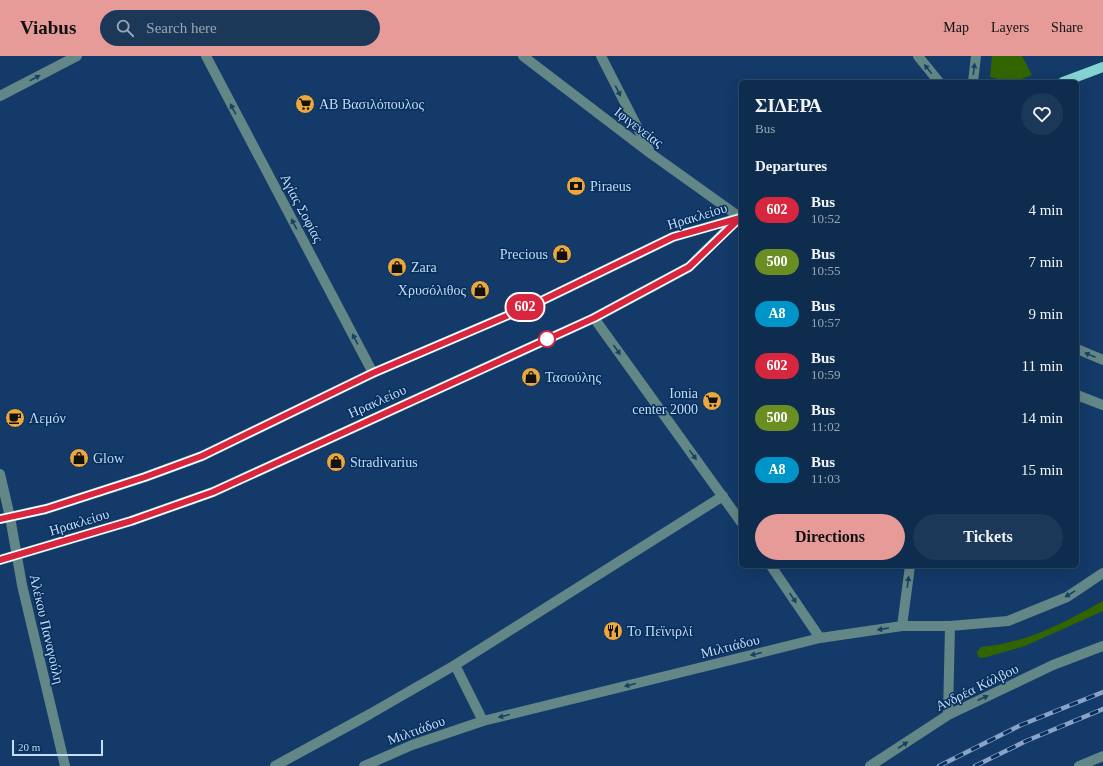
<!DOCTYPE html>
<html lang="en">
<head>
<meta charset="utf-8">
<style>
  :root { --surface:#0e2c4e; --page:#1c3858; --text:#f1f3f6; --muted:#9ba7b6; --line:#2e4866; --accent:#e69b98 }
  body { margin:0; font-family:"Times New Roman",serif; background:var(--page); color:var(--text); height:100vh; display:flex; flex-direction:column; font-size:15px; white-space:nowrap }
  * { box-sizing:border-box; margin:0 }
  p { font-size:13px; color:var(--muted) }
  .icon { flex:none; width:22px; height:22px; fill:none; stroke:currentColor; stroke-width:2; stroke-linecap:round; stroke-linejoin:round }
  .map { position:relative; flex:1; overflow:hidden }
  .panel { position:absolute; left:739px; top:24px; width:340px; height:488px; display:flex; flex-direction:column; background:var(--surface); border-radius:6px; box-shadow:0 4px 16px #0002,0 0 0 1px var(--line) }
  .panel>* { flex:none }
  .badge { padding:0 8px; border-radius:13px; font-size:14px; line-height:26px }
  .scale { position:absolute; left:12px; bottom:10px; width:91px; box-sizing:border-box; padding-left:4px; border:2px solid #c5dbf7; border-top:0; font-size:11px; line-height:14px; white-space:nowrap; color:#c5dbf7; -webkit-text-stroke:3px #072f5c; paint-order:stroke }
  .map>.badge { position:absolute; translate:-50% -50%; box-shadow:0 0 0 2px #fff }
  h2 { padding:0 16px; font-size:15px; line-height:36px }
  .round { display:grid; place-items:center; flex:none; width:42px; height:42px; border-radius:21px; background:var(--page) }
  .headline { display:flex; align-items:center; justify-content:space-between; height:68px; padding:0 16px }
  h1 { font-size:19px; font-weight:700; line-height:30px }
  .button { display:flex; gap:8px; margin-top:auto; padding:8px 16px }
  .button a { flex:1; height:46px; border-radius:24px; background:var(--accent); color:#111; font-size:16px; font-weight:700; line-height:46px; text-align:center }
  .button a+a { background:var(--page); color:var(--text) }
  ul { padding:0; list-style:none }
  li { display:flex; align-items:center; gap:12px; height:52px; padding:0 16px }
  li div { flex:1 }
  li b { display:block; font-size:15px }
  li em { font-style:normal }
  li .badge { min-width:44px; font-weight:700; text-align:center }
  header { display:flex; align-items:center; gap:24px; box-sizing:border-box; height:56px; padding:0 20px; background:var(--accent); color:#111 }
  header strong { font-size:19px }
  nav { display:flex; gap:22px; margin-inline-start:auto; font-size:14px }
  .search { width:280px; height:36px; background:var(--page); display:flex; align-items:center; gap:10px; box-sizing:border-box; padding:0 14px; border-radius:22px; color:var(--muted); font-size:15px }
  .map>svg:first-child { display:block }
  .green { fill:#326500 }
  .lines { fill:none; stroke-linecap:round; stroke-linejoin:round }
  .minor { stroke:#628786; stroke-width:10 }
  .major { stroke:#84d3d2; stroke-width:10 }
  .rail-casing { stroke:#89a4c7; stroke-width:4.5 }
  .rail { stroke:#072f5c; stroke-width:3; stroke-dasharray:9; stroke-linecap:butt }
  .oneway { fill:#194164 }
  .line-casing { stroke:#fff; stroke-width:9 }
  .line { stroke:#d7263d; stroke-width:6 }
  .stop-dot { fill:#fff; stroke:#d7263d; stroke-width:2 }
  .labels { text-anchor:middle; stroke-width:3; stroke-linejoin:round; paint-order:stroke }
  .poi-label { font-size:14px; fill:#c5dbf7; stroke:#072f5c; text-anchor:start }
  .street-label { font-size:14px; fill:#c5dbf7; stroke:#072f5c }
</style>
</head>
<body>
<header>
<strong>Viabus</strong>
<div class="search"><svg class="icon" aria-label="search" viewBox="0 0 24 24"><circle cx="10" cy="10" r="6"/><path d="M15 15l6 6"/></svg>Search here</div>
<nav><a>Map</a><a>Layers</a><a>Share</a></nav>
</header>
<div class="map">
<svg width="1103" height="710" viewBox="0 0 1103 710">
  <rect width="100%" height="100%" fill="#133a68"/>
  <path class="green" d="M992,0h30l10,19c-20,8 -22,8 -42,2z
    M1103,545v10l-78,35 -42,12 -5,-1 -1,-5 4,-5c46,-4 82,-24 122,-46z"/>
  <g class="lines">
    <path class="minor" d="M206,0l167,317
      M523,0l127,97 91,65
      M601,0l48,94
      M918,0l21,26
      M973,26l3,-26
      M0,40l77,-40
      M594,262l147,204
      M1077,293l26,11
      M1077,339l26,10
      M0,418l10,43 12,68 43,181
      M771,510l49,72
      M902,570l8,-60
      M455,609l28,56
      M948,659l2,-89
      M275,710l95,-52 85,-49 268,-169
      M364,710l48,-21 71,-24 337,-83 82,-12h48l58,-5 59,-24 36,-24
      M870,710l78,-51 105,-50 50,-19
      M1079,710l24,-10"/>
    <path class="major" d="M1063,26l40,-15
      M0,463l46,-10 99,-32 57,-21 171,-83 166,-71 134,-65 66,-19
      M0,504l131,-39 82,-29 381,-174 95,-51 51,-50"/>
    <g class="rail-casing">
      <path id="rail" d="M939,710l82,-41 82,-33
        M975,710l51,-25 77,-32"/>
    </g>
    <use href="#rail" class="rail"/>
  </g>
  <defs><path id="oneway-solid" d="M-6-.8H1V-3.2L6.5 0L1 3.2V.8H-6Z"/></defs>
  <g class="oneway">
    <use href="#oneway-solid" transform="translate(928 13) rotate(-129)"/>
    <use href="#oneway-solid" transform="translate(974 13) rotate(-83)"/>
    <use href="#oneway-solid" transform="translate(35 22) rotate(-28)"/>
    <use href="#oneway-solid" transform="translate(618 35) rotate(63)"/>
    <use href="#oneway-solid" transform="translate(233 53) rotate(-118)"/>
    <use href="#oneway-solid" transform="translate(294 168) rotate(-118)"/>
    <use href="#oneway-solid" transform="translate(355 283) rotate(-118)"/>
    <use href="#oneway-solid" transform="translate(617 294) rotate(54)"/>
    <use href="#oneway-solid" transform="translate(1090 299) rotate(-158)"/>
    <use href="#oneway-solid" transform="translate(693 399) rotate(54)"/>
    <use href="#oneway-solid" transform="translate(908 526) rotate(-82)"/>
    <use href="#oneway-solid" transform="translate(1070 538) rotate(149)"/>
    <use href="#oneway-solid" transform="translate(793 542) rotate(56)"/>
    <use href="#oneway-solid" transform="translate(883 573) rotate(171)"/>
    <use href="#oneway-solid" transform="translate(756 598) rotate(166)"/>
    <use href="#oneway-solid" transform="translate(630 629) rotate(166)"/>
    <use href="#oneway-solid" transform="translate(983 642) rotate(-25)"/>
    <use href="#oneway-solid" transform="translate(504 660) rotate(166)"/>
    <use href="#oneway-solid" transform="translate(903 689) rotate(-33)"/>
  </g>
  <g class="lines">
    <g class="line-casing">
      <path id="line" d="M0,463l46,-10 99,-32 57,-21 171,-83 166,-71 134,-65 67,-19 -51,49 -95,51 -381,174 -82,29 -131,39"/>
    </g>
    <use href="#line" class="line"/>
  </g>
  <defs>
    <g id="supermarket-disc" transform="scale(1)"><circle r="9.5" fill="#eda83b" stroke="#072f5c"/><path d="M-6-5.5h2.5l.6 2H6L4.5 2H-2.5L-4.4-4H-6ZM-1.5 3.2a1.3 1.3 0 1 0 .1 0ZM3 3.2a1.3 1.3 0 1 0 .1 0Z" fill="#111"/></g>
    <g id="bank-disc" transform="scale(1)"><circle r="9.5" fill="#eda83b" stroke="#072f5c"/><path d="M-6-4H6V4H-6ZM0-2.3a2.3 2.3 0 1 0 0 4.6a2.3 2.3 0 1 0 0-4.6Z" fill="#111"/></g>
    <g id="shop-disc" transform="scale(1)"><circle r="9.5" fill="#eda83b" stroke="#072f5c"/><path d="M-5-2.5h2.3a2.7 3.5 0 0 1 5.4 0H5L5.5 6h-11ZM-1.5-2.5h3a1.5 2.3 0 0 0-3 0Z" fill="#111"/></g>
    <g id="cafe-disc" transform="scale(1)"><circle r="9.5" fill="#eda83b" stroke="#072f5c"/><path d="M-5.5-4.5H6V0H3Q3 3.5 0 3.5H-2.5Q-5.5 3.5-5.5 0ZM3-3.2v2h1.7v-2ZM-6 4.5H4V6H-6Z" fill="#111"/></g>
    <g id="restaurant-disc" transform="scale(1)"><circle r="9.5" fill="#eda83b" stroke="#072f5c"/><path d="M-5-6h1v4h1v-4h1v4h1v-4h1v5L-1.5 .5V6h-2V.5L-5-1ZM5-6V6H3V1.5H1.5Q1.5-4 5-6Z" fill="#111"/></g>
  </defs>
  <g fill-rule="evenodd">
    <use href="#supermarket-disc" x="305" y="48"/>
    <use href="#bank-disc" x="576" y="130"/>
    <use href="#shop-disc" x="562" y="198"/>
    <use href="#shop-disc" x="397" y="211"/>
    <use href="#shop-disc" x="480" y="234"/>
    <use href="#shop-disc" x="531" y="321"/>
    <use href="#supermarket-disc" x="712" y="345"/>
    <use href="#cafe-disc" x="15" y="362"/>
    <use href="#shop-disc" x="79" y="402"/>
    <use href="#shop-disc" x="336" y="406"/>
    <use href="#restaurant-disc" x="613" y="575"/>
  </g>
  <circle class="stop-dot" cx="547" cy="283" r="8"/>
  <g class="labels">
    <g class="poi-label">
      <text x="319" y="53">ΑΒ Βασιλόπουλος</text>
      <text x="590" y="135">Piraeus</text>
      <text x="548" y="203" text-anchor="end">Precious</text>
      <text x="411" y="216">Zara</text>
      <text x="466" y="239" text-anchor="end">Χρυσόλιθος</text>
      <text x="545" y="326">Τασούλης</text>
      <text x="698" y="342" text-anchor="end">Ionia<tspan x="698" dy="16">center 2000</tspan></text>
      <text x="29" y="367">Λεμόν</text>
      <text x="93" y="407">Glow</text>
      <text x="350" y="411">Stradivarius</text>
      <text x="627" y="580">Το Πεϊνιρλί</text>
    </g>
    <g class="street-label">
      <text transform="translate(639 71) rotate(37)" y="5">Ιφιγενείας</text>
      <text transform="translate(302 152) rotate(62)" y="5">Αγίας Σοφίας</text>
      <text transform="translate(697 160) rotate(-17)" y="5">Ηρακλείου</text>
      <text transform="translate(377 345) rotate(-24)" y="5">Ηρακλείου</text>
      <text transform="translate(79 466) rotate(-17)" y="5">Ηρακλείου</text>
      <text transform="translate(47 573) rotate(77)" y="5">Αλέκου Παναγούλη</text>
      <text transform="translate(730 590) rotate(-14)" y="5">Μιλτιάδου</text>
      <text transform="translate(977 631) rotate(-26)" y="5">Ανδρέα Κάλβου</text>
      <text transform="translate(416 674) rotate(-20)" y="5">Μιλτιάδου</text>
    </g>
  </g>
</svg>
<div class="scale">20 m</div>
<b class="badge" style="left:525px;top:251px;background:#d7263d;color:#fff">602</b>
<section class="panel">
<div class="headline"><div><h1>ΣΙΔΕΡΑ</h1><p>Bus</p></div><a class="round"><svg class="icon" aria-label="heart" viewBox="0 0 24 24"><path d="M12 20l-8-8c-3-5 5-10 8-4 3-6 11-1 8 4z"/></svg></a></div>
<h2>Departures</h2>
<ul>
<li><span class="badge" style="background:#d7263d;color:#fff">602</span><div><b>Bus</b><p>10:52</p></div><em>4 min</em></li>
<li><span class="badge" style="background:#6b8e23;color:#fff">500</span><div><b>Bus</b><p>10:55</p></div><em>7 min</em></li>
<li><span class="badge" style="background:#0095c8;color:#fff">A8</span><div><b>Bus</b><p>10:57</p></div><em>9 min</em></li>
<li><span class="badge" style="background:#d7263d;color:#fff">602</span><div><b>Bus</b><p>10:59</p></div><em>11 min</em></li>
<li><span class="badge" style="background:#6b8e23;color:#fff">500</span><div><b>Bus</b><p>11:02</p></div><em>14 min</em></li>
<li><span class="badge" style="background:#0095c8;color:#fff">A8</span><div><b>Bus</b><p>11:03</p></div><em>15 min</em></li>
</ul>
<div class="button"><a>Directions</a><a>Tickets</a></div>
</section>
</div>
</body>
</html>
